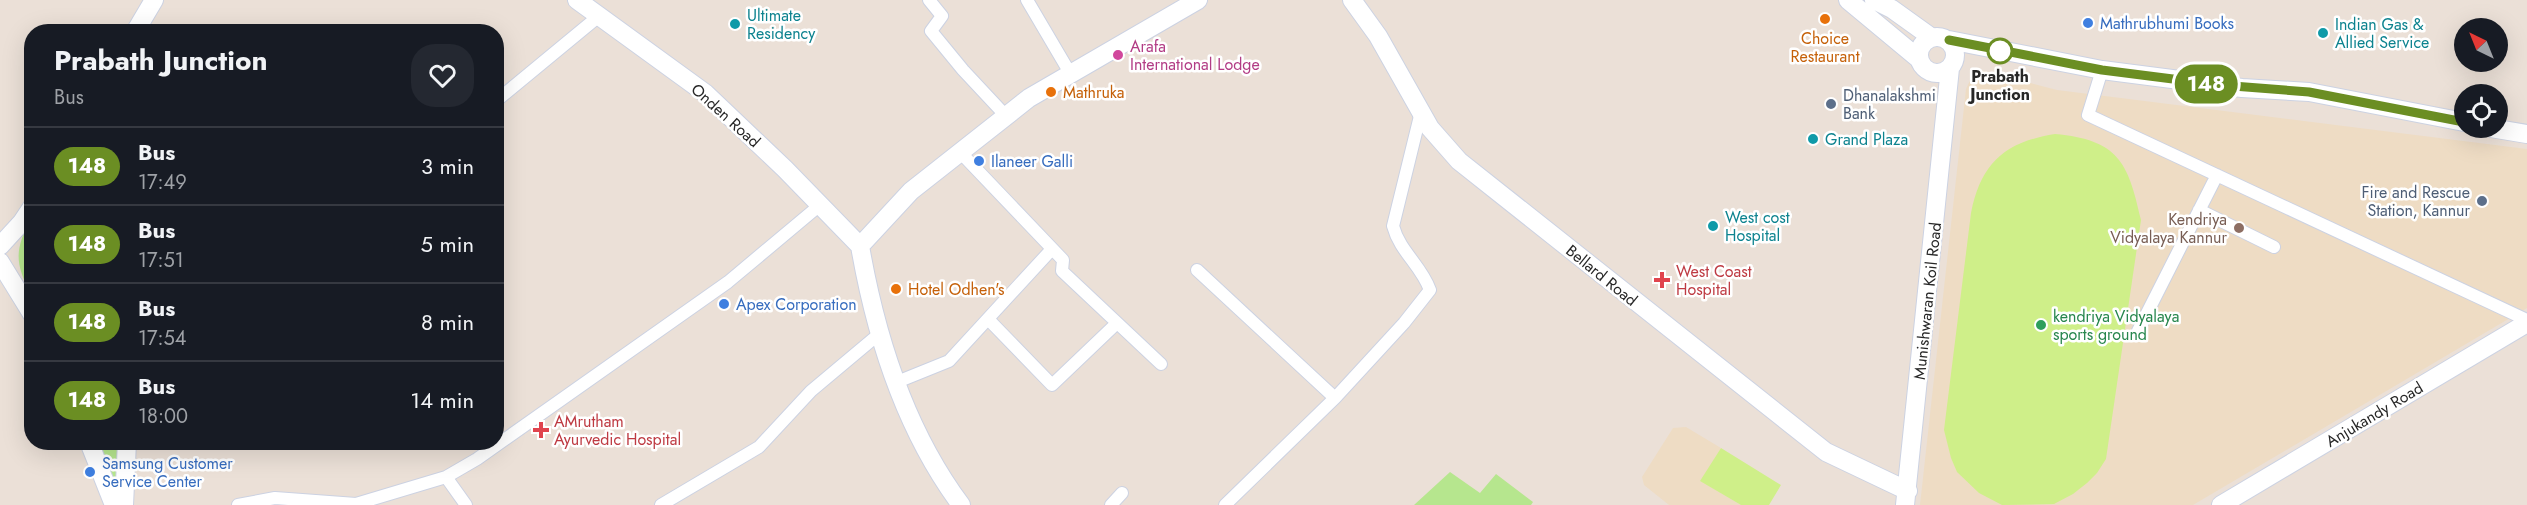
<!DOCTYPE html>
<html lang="en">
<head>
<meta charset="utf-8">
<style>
  :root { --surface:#171b24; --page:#242831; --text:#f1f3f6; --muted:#9ea1a6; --line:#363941 }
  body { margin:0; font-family:Jost,sans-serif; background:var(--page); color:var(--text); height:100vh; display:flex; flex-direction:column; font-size:22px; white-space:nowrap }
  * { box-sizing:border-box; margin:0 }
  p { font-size:20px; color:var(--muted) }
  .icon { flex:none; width:33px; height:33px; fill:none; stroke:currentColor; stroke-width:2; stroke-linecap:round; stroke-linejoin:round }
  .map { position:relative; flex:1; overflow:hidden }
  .sheet { position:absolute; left:24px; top:24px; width:480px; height:426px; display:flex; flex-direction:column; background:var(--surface); border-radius:24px; box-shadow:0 6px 24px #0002 }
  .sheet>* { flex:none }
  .badge { padding:0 12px; border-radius:20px; font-size:21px; line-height:39px }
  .needle { width:39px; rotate:317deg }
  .buttons { position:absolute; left:2454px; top:18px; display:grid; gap:12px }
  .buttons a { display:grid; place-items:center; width:54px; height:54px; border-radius:50%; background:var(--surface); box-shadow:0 6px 24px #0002; font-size:30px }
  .map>.badge { position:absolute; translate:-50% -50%; box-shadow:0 0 0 3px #fff }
  .round { display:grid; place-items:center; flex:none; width:63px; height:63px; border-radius:24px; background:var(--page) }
  .summary { display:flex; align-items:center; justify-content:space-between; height:102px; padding:0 30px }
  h1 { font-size:28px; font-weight:700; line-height:45px }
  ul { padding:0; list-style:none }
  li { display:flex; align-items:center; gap:18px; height:78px; padding:0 30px; border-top:2px solid var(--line) }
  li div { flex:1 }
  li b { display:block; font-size:22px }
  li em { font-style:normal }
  li .badge { min-width:66px; font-weight:700; text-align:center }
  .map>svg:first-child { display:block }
  .education { fill:#eedcc4 }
  .green { fill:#b6e68e }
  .pitch { fill:#cfef89 }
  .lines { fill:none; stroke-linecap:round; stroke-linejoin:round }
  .street-casing { stroke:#ccd2e2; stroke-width:14 }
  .secondary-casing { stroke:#ccd2e2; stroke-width:20 }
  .street { stroke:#fff; stroke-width:12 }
  .secondary { stroke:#fff; stroke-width:18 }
  .line-casing { stroke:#fff; stroke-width:14 }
  .line { stroke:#6b8e23; stroke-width:9 }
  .food-dot { fill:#e8710a; stroke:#fff; stroke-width:2 }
  .shop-dot { fill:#3f7fe0; stroke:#fff; stroke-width:2 }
  .culture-dot { fill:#0f9aa8; stroke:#fff; stroke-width:2 }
  .stop-dot { fill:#fff; stroke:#6b8e23; stroke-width:3 }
  .hotel-dot { fill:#d1479c; stroke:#fff; stroke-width:2 }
  .service-dot { fill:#5c6f8a; stroke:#fff; stroke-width:2 }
  .education-dot { fill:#8d6e63; stroke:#fff; stroke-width:2 }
  .health-dot { fill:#e0444e; stroke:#fff; stroke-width:2 }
  .leisure-dot { fill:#2e9e5b; stroke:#fff; stroke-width:2 }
  .labels { text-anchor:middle; stroke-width:5; stroke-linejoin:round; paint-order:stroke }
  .culture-label { font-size:16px; fill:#0d838f; stroke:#fff; text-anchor:start }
  .shop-label { font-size:16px; fill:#366cbe; stroke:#fff; text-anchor:start }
  .food-label { font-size:16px; fill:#c56008; stroke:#fff; text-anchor:start }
  .hotel-label { font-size:16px; fill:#b23c85; stroke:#fff; text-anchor:start }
  .stop-label { font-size:16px; font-weight:bold; fill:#272727; stroke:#fff }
  .service-label { font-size:16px; fill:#4e5e75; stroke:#fff; text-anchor:start }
  .street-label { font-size:16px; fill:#272727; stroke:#fff }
  .education-label { font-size:16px; fill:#785e54; stroke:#fff; text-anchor:end }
  .health-label { font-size:16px; fill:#be3a42; stroke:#fff; text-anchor:start }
  .leisure-label { font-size:16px; fill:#27864d; stroke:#fff; text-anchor:start }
</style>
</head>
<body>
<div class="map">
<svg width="2527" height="505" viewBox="0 0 2527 505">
  <rect width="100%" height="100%" fill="#ebe0d7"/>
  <path class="education" d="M1984,71l73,19 470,59v159l-334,197h-273l46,-416 6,-13z
    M1686,427l35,21 -20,33 40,24h-72l-25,-20 -2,-8 31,-49z"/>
  <path class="green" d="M31,219v75c-16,-30 -17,-44 0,-75z
    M94,443h30l-3,62z
    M1450,472l30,21 16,-19 37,28 -2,3h-117z"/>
  <path class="pitch" d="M2055,134c63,6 73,27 86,86l-35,239 -9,14 -10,10 -14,11 -19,10 -52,1 -23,-12 -22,-21 -6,-14 -7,-28 27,-217c10,-50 34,-71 84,-79z
    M1721,448l60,37 -12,20h-28l-41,-24z"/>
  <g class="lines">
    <g class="street-casing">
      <path id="street" d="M929,0l13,16 -11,15 32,39 43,46
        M1027,0l43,73
        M2102,70l-14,45 439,205
        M496,101l103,-85
        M960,152l103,108 -1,11 99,93
        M2199,210l75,37
        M1197,270l138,128
        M988,319l64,66 65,-62
        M2138,331l79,-156
        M897,382l52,-21 103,-112
        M446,477l20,28
        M238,505l37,-7 81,6 90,-27 31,-18 251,-177 92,-77
        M661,505l98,-58 52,-56 68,-57
        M1111,505l11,-12
        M1225,505l110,-107 69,-75 26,-33c-9,-25 -30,-38 -37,-64l28,-114"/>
    </g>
    <g class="secondary-casing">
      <path id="secondary" d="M577,0l128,93 80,76 75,77
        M1352,0l26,36 52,92 29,33 367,291 82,39
        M1848,0l71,59
        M1874,0l18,9 39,28
        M135,32l19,-32
        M1919 55a18 18 0 1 1 36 0a18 18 0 1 1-36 0Z
        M1949,40l153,30 140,18 67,4 155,30
        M2491,128l36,6
        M0,246l22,-24 10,-15
        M860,246l51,-55 118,-93 169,-98
        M860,246c16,92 45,184 101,259
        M0,262l32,52
        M89,442l25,63
        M124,505l3,-63
        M1905,505l45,-437
        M2221,505l306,-182"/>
    </g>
    <use href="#street" class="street"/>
    <use href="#secondary" class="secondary"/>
  </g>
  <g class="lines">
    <g class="line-casing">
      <path id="line" d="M1949,40l153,30 118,15 89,7 155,30"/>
    </g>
    <use href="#line" class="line"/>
  </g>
  <g class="food-dot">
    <circle cx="1825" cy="19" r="6"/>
    <circle cx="1051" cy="92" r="6"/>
    <circle cx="896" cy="289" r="6"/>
  </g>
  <g class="shop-dot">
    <circle cx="2088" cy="23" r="6"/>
    <circle cx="979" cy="161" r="6"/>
    <circle cx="724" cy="304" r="6"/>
    <circle cx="90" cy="472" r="6"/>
  </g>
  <g class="culture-dot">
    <circle cx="735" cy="24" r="6"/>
    <circle cx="2323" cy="33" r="6"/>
    <circle cx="1813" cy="139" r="6"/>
    <circle cx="1713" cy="226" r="6"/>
  </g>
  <circle class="stop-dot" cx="2000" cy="51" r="12"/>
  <circle class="hotel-dot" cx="1118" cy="55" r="6"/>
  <g class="service-dot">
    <circle cx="1831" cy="104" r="6"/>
    <circle cx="2482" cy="201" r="6"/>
  </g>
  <circle class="education-dot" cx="2239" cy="228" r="6"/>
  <g class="health-dot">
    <path d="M1659 271h6v6h6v6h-6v6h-6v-6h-6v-6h6z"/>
    <path d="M538 421h6v6h6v6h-6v6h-6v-6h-6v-6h6z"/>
  </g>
  <circle class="leisure-dot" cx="2041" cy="325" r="6"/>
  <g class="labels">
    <g class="culture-label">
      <text x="747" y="21">Ultimate<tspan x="747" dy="18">Residency</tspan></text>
      <text x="2335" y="30">Indian Gas &amp;<tspan x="2335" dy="18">Allied Service</tspan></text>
      <text x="1825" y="145">Grand Plaza</text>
      <text x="1725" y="223">West cost<tspan x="1725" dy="18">Hospital</tspan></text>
    </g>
    <g class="shop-label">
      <text x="2100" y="29">Mathrubhumi Books</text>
      <text x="991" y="167">Ilaneer Galli</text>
      <text x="736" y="310">Apex Corporation</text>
      <text x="102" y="469">Samsung Customer<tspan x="102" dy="18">Service Center</tspan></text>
    </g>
    <g class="food-label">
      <text x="1825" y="44" text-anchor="middle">Choice<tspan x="1825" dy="18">Restaurant</tspan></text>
      <text x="1063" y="98">Mathruka</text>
      <text x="908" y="295">Hotel Odhen's</text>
    </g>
    <g class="hotel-label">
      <text x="1130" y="52">Arafa<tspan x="1130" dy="18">International Lodge</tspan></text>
    </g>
    <g class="stop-label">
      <text x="2000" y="82">Prabath<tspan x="2000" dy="18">Junction</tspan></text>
    </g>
    <g class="service-label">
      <text x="1843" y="101">Dhanalakshmi<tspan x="1843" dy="18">Bank</tspan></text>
      <text x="2470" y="198" text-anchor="end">Fire and Rescue<tspan x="2470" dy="18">Station, Kannur</tspan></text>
    </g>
    <g class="street-label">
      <text transform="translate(726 115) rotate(42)" y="6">Onden Road</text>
      <text transform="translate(1602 275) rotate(39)" y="6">Bellard Road</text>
      <text transform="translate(1927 301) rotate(-84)" y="6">Munishwaran Koil Road</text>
      <text transform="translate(2374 414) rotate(-31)" y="6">Anjukandy Road</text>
    </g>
    <g class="education-label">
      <text x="2227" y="225">Kendriya<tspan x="2227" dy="18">Vidyalaya Kannur</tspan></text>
    </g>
    <g class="health-label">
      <text x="1676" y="277">West Coast<tspan x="1676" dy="18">Hospital</tspan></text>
      <text x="554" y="427">AMrutham<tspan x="554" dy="18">Ayurvedic Hospital</tspan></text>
    </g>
    <g class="leisure-label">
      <text x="2053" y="322">kendriya Vidyalaya<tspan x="2053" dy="18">sports ground</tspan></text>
    </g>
  </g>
</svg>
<div class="buttons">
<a><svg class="needle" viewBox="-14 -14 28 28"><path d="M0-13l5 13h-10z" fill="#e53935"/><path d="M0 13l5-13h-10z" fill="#9ea1a6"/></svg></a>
<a><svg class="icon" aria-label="locate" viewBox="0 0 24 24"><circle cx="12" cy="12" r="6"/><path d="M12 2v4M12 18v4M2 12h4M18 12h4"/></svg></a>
</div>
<b class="badge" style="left:2206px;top:84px;background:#6b8e23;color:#fff">148</b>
<section class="sheet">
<div class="summary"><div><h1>Prabath Junction</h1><p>Bus</p></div><a class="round"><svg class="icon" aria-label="heart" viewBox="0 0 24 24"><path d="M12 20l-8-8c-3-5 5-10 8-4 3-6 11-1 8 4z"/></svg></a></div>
<ul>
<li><span class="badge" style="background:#6b8e23;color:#fff">148</span><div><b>Bus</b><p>17:49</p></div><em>3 min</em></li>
<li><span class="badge" style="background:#6b8e23;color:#fff">148</span><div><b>Bus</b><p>17:51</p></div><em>5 min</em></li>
<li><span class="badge" style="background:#6b8e23;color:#fff">148</span><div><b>Bus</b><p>17:54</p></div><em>8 min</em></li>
<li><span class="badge" style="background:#6b8e23;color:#fff">148</span><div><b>Bus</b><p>18:00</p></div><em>14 min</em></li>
</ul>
</section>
</div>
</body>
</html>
